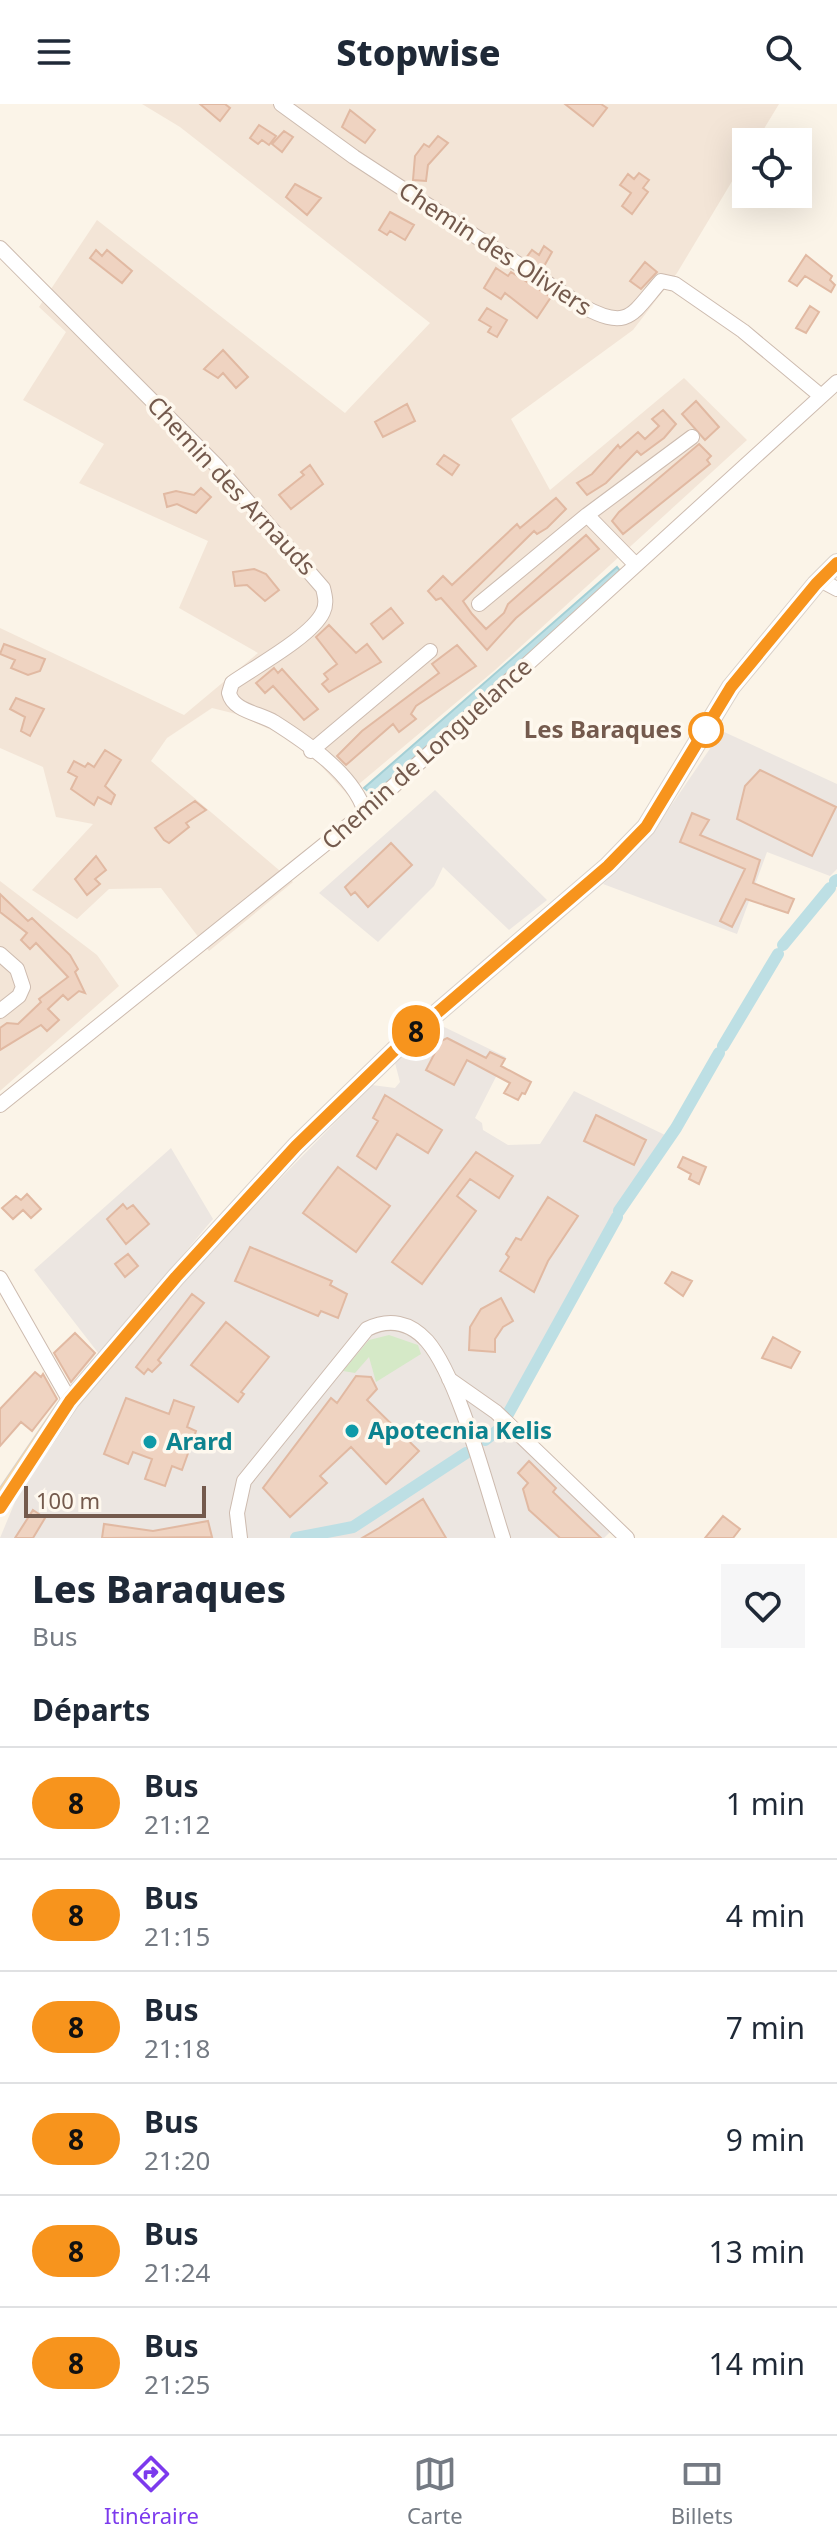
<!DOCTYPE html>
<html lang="fr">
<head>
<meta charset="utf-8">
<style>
  :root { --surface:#fff; --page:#f6f6f7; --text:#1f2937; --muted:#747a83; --line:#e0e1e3; --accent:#7c3aed }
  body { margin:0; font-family:"Noto Sans",sans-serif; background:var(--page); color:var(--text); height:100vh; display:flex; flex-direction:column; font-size:30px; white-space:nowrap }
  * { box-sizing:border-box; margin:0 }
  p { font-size:26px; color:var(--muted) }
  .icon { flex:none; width:44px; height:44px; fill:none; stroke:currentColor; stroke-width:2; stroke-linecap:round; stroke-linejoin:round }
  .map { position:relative; height:1434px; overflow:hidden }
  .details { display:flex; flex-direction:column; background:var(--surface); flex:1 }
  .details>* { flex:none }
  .badge { padding:0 16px; border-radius:26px; font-size:28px; line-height:52px }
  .buttons { position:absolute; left:732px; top:24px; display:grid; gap:16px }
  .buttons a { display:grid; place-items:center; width:80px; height:80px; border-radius:0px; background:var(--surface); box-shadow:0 8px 32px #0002; font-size:40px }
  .scale { position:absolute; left:24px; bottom:20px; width:182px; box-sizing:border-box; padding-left:8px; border:4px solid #745a4d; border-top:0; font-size:22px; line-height:28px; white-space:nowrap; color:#745a4d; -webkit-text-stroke:6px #fef8ee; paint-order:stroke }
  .map>.badge { position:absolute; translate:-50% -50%; box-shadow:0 0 0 4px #fff }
  h2 { padding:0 32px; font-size:30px; line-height:72px }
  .round { display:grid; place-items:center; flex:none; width:84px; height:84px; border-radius:0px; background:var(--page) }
  .headline { display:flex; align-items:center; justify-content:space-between; height:136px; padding:0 32px }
  h1 { font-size:38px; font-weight:800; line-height:60px }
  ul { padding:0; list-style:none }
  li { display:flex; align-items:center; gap:24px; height:112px; padding:0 32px; border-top:2px solid var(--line) }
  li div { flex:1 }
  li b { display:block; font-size:30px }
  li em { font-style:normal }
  li .badge { min-width:88px; font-weight:700; text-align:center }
  header { display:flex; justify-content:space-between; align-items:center; height:104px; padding:0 32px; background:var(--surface); font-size:36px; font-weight:800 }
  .tab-bar { display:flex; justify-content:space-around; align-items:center; height:112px; border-top:2px solid var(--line); background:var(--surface); font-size:22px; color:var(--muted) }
  .tab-bar a { display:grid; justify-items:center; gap:4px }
  .tab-bar .active { color:var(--accent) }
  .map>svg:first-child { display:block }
  .residential { fill:#f3e5d7 }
  .industrial { fill:#ece6e1 }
  .green { fill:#d5e9c7 }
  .water { fill:#bddfe4; stroke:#a4cfd5; stroke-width:2 }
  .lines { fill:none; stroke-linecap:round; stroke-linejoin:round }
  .canal { stroke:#bddfe4; stroke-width:12 }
  .building { fill:#efd3c1; stroke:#e1b9a2; stroke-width:2 }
  .minor-casing { stroke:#cdbbaf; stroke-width:16 }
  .major-casing { stroke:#d8d1cd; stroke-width:20 }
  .minor { stroke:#fff; stroke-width:14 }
  .major { stroke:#f6d6a5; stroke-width:18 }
  .line-casing { stroke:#fff; stroke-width:18 }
  .line { stroke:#f7941d; stroke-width:12 }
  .stop-dot { fill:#fff; stroke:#f7941d; stroke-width:4 }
  .culture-dot { fill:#0f9aa8; stroke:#fef8ee; stroke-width:3 }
  .labels { text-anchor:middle; stroke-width:7; stroke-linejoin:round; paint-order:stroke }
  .street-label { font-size:24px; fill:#745a4d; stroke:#fef8ee }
  .stop-label { font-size:24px; font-weight:bold; fill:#745a4d; stroke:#fef8ee; text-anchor:end }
  .culture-label { font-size:24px; font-weight:bold; fill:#0d838f; stroke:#fef8ee; text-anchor:start }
</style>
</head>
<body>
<header><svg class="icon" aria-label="menu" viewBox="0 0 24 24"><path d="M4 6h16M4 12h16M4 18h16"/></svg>Stopwise<svg class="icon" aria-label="search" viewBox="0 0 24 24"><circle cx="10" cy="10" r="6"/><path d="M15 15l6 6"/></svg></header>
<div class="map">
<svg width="837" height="1434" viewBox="0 0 837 1434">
  <rect width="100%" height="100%" fill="#fbf4e8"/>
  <path class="residential" d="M142,0h637l-23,38h-10v16l-69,115 -44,57 -122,89 39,71 134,-112 63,62 -252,230 -148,124 -34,-37 -35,-24 -42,-19 -24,-6 -45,30 -16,23 142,121 -84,69 -48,-63 -52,1 -32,30 -45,-29 61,-66 -37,-7 -13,-50 -43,-19v-120l184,87 74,-62 -79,-45 29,-67 -129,-58 25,-39 -81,-44 43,-68 -27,-25 58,-87 248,193 85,-90 -250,-196z
    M0,777l97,74 22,31 -119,105z"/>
  <path class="industrial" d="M722,627l115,53v85l-7,7 -63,-24 -30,82 -134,-50 46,-46z
    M435,686l112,110 -38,30 -66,-63 -9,19 -56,56 -59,-49z
    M438,920l68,33 -31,61 7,5 1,7 25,15 32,-1 34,-53 91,44 -49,73 -61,120 -56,97 112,106 -7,7h-604l22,-53 80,-112 122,-137 148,-151 23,3 5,-6 -5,-19z
    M171,1044l42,71 -114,135 -65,-84z"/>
  <path class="green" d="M389,1231l29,10 3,9 -45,28 -7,-25 -14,16 -12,-2 26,-31z"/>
  <path class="water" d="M617,463l4,5 -248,223 -9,-7z"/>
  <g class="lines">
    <path class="canal" d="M835,777l2,-1
      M783,841l47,-57
      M723,942l55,-92
      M619,1107l57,-83 43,-75
      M508,1310l109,-197
      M485,1336l16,-12
      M296,1434l57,-11 113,-74"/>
  </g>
  <path class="building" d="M200,0h25l5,4 -10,13z
    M565,0h36l6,4 -14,18z
    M350,6l25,20 -10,13 -23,-16z
    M259,21l17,11 -7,9 -7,-5 -4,4 -8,-6z
    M284,27l9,6 -11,15 -10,-8z
    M438,32l10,7 -20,22 -2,16 -13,-1 2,-24 9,-12 5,3z
    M639,69l10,7 -6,8 5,4 -16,22 -10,-8 9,-13 -11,-8 8,-11 6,5z
    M295,80l26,14 -14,17 -21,-18z
    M390,108l24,13 -9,15 -15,-9 -3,4 -8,-5z
    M544,142l8,6 -9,16 -17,-10 6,-8 7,5z
    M96,146l6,6 5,-6 25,21 -10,12 -32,-25z
    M806,151l26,21 -2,4 5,5 -4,7 -26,-16 -8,10 -8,-5z
    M645,158l12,10 -16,17 -11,-8z
    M496,164l12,8 3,-4 40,25 -14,21 -32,-25 -4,6 -17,-11z
    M810,202l9,6 -13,21 -10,-5z
    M487,204l20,12 -10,17 -9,-5 3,-5 -12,-7z
    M223,246l25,27 -12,11 -13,-15 -5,5 -14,-9z
    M696,297l23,26 -14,13 -23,-26z
    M407,300l8,17 -32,16 -8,-15z
    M663,306l13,14 -12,14 -23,17 -4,-4 -31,32 -19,12 -10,-12 15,-9 26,-29 2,3 18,-16 7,7 14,-13 -7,-7z
    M699,340l12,12 -4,4 3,4 -87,70 -11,-13 7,-9z
    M444,351l15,10 -7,10 -15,-11z
    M310,361l13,19 -32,25 -12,-14 25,-20 -3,-3z
    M201,384l10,9 -15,16 -19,-9 -10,3 -3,-13 12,-3 18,4z
    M556,394l10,11 -19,19 -10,6 -3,-3 -71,70 9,13 14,15 18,-16 4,-9 78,-69 13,14 -83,69 -29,32 -46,-52 -5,2 -8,-9 15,-15 9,9 65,-61 3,4z
    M254,465l12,5 13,16 -14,11 -18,-16 -12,1 -2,-14z
    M391,504l12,15 -20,16 -12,-15z
    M329,521l27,28 11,-9 14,18 -52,30 -7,-8 6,-5 -4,-5 13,-10 -21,-27z
    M4,540l41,15 -5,12 -12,4 -17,-7 4,-8 -15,-6z
    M457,541l19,21 -60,40 -5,8 5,5 -17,13 -6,-8 -47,41 -9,-9 25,-25 77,-58 -7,-9z
    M274,564l4,5 4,-4 36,40 -14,11 -31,-34 -8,7 -9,-10z
    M16,594l28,11 -14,27 -9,-5 4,-14 -15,-8z
    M105,646l16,10 -16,26 10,9 -4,9 -13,-7 -4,8 -23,-16 6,-12 -9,-5 6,-11 11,6 3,-4 6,4z
    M760,666l76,37 -24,49 -75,-37 8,-33z
    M195,697l11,9 -20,13 3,4 -20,16 -5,-3 -9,-12z
    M692,709l17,7 -9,15 60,25 -7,23 41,16 -6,14 -42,-14 -14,28 -12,-6 25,-52 -65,-27z
    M391,739l21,22 -44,42 -13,-15 -4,3 -6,-8z
    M96,752l10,14 -11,9 5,5 -13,11 -12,-16z
    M0,790l28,27 4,-3 38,37 8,14 -3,3 10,21 -6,-2 -11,9 -5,-5 -15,14 11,11 -12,11 -6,-6 -41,25v-22l7,-5 11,1 23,-22 -2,-3 29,-22 -32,-34 -6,6 -9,-9 6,-7 -27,-21z
    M447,934l39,20 4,-6 15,7 -4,7 30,16 -6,12 -3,-1 -4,7 -14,-7 6,-10 -43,-23 -13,25 -28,-15 15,-29z
    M385,991l57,35 -14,23 -31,-19 -21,35 -19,-13 21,-35 -5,-3z
    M596,1011l50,25 -12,25 -50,-24z
    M476,1048l37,24 -14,22 -29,-19 -13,17 19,15 -54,73 -30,-22z
    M683,1053l23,10 -7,17 -10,-5 2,-5 -13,-7z
    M338,1063l52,39 -34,46 -53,-39z
    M27,1090l14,15 -10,9 -8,-8 -10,9 -11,-11 14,-12 5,4z
    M548,1093l30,19 -30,45 -14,31 -34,-21 9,-14 -3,-3 10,-16 5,2z
    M123,1100l4,5 6,-4 16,19 -23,20 -19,-25z
    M250,1143l82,34 -2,4 17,9 -9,24 -17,-7 -3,5 -83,-35z
    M128,1150l10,12 -13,11 -10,-13z
    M672,1168l20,9 -9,15 -18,-13z
    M192,1190l12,9 -46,57 3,3 -9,9 -4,-3 -4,5 -8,-7z
    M501,1194l12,23 -10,6 -8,12v13l-26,-2 1,-23 11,-18z
    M226,1218l43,35 -28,35 3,2 -6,8 -47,-37z
    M75,1229l20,20 -24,29 -17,-29z
    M773,1233l27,15 -9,16 -29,-10z
    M35,1268l6,5 2,-3 14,25 -25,32 -11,-9 -21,24v-37z
    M356,1272l15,1 6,12 -10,11 52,51 -33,33 -35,-37 -31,29 7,7 -37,34 -27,-29 68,-90 6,5z
    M126,1294l43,16 5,-14 20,7 -7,20 9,4 -14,39 -10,-4 -7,20 -20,-7 7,-20 -19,-7 -5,12 -24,-10z
    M529,1357l27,27 -3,4 48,46h-41l-31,-28 -6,-21 5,-6 -10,-10z
    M423,1395l23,39h-84l17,-10z
    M33,1406l12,8 -12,20h-18z
    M723,1412l17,13 -7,9h-28z
    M208,1417l4,16 -110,1 2,-14 49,7z"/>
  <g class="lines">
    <g class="minor-casing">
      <path id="minor" d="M281,0l73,53 230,150c45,24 48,7 77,-26l14,3 68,47 78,65
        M0,144l217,218 106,122c2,8 4,16 0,24 -11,24 -68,55 -91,71l-3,10c4,18 30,20 45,29 33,21 79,52 91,90
        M587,411l49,50
        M820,476l17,9
        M479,500l108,-89 105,-78
        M311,647l119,-100
        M0,850l17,15 6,18 -4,9 -19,15
        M0,1001l365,-293 472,-430
        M0,1174l70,123
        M449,1275l47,33 131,126
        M240,1434l-3,-25 7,-32 123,-152c22,-11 43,-7 60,12 32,37 60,148 76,197"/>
    </g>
    <g class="major-casing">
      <path id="major" d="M0,1400l70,-103 106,-124 120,-131 105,-102 207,-178 38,-39 85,-140 85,-103 21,-21"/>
    </g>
    <use href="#minor" class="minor"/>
    <use href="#major" class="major"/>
  </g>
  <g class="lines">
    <g class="line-casing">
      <path id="line" d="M0,1404l70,-107 106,-124 120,-131 105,-102 207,-178 38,-39 85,-140 85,-103 21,-21"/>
    </g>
    <use href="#line" class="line"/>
  </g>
  <circle class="stop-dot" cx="706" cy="626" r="16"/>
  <g class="culture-dot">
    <circle cx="352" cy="1327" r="8"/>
    <circle cx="150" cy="1338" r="8"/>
  </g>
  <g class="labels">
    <g class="street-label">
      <text transform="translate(495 145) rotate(33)" y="8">Chemin des Oliviers</text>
      <text transform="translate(231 382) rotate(47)" y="8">Chemin des Arnauds</text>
      <text transform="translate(427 650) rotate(-42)" y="8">Chemin de Longuelance</text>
    </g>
    <g class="stop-label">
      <text x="682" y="634">Les Baraques</text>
    </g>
    <g class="culture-label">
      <text x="368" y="1335">Apotecnia Kelis</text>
      <text x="166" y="1346">Arard</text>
    </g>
  </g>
</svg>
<div class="buttons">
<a><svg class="icon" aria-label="locate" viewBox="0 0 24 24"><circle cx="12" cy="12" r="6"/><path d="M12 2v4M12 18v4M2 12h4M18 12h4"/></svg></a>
</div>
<div class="scale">100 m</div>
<b class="badge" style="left:416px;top:927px;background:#f7941d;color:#111">8</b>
</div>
<section class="details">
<div class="headline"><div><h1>Les Baraques</h1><p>Bus</p></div><a class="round"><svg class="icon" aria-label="heart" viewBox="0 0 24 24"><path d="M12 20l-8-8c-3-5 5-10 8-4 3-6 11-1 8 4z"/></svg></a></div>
<h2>Départs</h2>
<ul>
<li><span class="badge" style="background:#f7941d;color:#111">8</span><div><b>Bus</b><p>21:12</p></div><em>1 min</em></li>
<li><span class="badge" style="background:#f7941d;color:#111">8</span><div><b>Bus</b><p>21:15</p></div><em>4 min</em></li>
<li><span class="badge" style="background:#f7941d;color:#111">8</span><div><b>Bus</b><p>21:18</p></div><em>7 min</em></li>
<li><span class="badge" style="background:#f7941d;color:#111">8</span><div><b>Bus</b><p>21:20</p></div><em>9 min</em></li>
<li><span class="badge" style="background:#f7941d;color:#111">8</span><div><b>Bus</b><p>21:24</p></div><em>13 min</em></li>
<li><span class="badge" style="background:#f7941d;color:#111">8</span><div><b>Bus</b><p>21:25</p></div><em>14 min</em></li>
</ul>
</section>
<nav class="tab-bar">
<a class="active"><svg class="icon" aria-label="directions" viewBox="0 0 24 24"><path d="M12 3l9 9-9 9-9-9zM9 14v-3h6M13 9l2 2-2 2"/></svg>Itinéraire</a>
<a><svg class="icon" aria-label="map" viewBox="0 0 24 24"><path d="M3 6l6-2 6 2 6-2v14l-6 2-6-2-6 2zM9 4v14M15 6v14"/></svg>Carte</a>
<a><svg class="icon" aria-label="tickets" viewBox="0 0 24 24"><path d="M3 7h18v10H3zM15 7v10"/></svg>Billets</a>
</nav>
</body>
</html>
